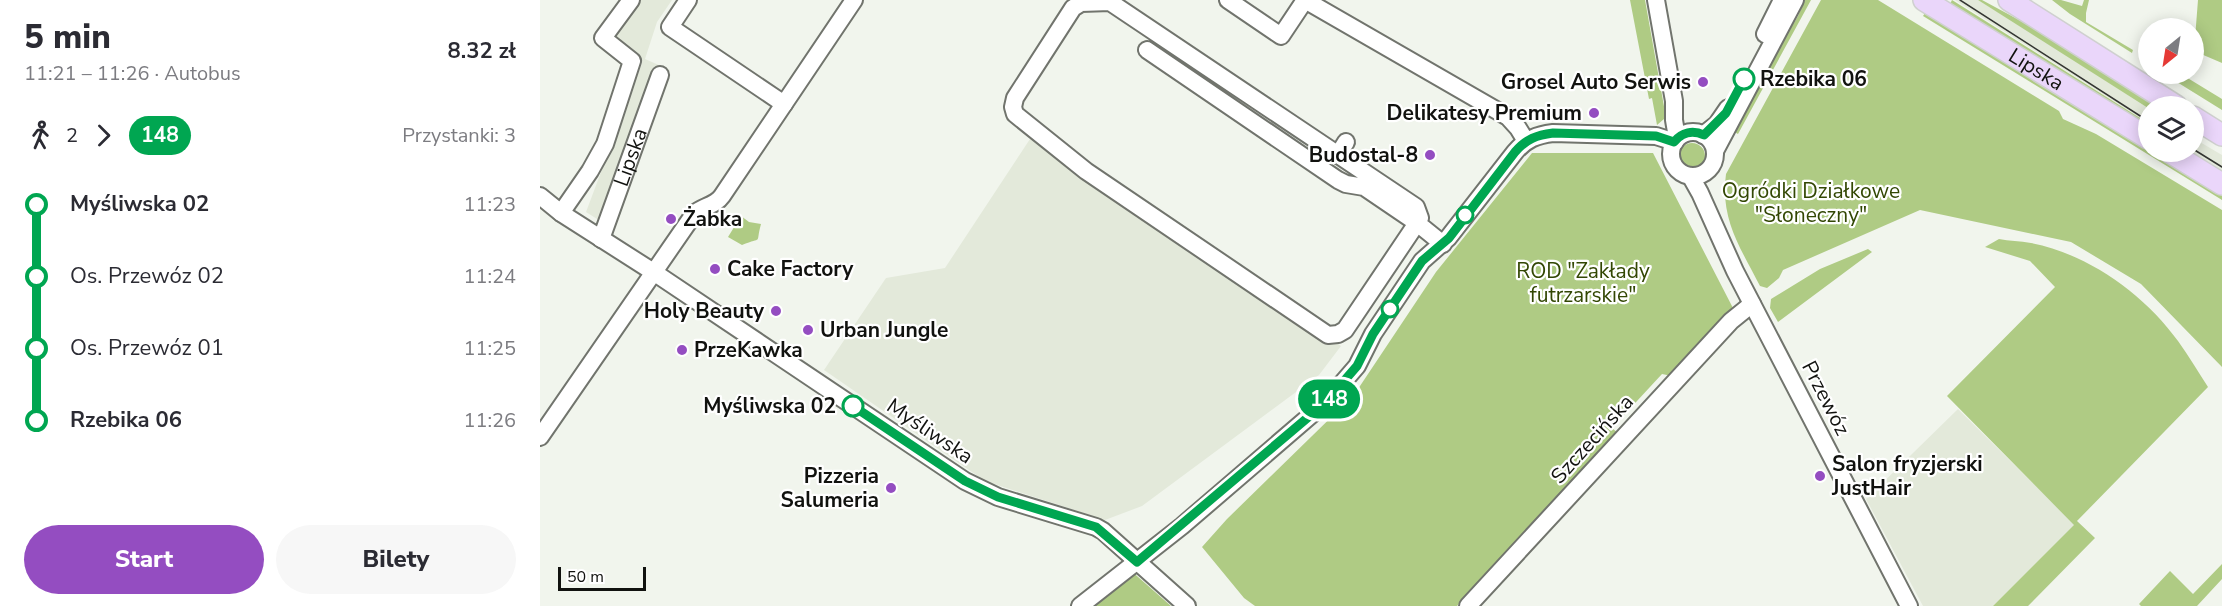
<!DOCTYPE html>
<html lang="pl">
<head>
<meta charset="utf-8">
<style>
  :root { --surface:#fff; --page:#f7f7f7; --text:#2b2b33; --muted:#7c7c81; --accent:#944dc1 }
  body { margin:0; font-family:"Nunito Sans",sans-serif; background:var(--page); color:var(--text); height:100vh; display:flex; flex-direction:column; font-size:22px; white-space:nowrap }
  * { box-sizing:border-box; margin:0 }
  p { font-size:20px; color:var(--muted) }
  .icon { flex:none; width:33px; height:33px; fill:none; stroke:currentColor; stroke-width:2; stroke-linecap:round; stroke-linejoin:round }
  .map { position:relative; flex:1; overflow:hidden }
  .drawer { display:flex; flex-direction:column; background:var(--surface); width:540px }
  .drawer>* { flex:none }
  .badge { padding:0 12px; border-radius:20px; font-size:21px; line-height:39px }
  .needle { width:39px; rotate:210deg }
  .buttons { position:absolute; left:1598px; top:18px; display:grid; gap:12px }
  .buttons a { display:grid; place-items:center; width:66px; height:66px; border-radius:50%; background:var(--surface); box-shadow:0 3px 15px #0003; font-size:30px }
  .scale { position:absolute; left:18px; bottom:15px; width:88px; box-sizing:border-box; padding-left:6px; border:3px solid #11120f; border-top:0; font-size:16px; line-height:21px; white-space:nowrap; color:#11120f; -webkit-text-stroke:4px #fff; paint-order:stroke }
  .map>.badge { position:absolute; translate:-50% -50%; box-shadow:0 0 0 3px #fff }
  .legs { display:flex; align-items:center; gap:9px; height:66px; padding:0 24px; font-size:20px }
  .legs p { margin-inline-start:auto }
  .head { display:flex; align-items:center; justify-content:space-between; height:102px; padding:0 24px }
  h1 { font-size:33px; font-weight:800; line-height:45px }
  .primary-button { display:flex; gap:12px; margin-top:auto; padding:12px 24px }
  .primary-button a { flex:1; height:69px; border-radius:36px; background:var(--accent); color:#fff; font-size:24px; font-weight:800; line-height:69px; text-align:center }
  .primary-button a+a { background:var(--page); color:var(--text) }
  ul { padding:0 24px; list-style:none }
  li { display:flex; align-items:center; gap:21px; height:72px; font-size:22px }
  li i { display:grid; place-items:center; width:9px; height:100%; margin:0 8px; background:currentColor }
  li i::after { content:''; width:15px; height:15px; margin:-8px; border:4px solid; border-radius:50%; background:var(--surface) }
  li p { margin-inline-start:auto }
  li:first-child i { background:linear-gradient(#0000 50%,currentColor 0) }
  li:last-child i { background:linear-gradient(currentColor 50%,#0000 0) }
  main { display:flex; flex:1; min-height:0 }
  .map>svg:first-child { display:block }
  .built { fill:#e3e9da }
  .green { fill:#afcb84 }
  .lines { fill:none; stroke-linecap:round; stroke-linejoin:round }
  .minor-casing { stroke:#71746d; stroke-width:20 }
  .major-casing { stroke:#cfd0cf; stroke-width:24 }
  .minor { stroke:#fff; stroke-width:16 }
  .major { stroke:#ead6fa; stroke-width:21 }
  .tram { stroke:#343632; stroke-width:1.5 }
  .line-1-casing { stroke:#fff; stroke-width:14 }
  .line-1 { stroke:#00a651; stroke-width:9 }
  .stop-1-dot { fill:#fff; stroke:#00a651; stroke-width:3 }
  .poi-dot { fill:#944dc1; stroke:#fff; stroke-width:2 }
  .labels { text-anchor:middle; stroke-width:4.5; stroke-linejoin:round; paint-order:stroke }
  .street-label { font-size:21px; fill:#11120f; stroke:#fff }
  .stop-label { font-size:21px; font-weight:bold; fill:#11120f; stroke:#fff; text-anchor:start }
  .poi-label { font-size:21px; font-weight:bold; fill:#11120f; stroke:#fff; text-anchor:end }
  .park-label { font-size:21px; fill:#324703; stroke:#fff }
</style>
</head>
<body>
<main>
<section class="drawer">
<div class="head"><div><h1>5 min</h1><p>11:21 – 11:26 · Autobus</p></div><b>8.32 zł</b></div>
<div class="legs"><svg class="icon" aria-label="walk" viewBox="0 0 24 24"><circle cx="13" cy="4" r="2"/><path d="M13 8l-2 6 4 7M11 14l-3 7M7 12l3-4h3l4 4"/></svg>2<svg class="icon" aria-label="forward" viewBox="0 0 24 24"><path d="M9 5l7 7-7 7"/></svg><b class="badge" style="background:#00a651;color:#fff">148</b><p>Przystanki: 3</p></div>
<ul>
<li><i style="color:#00a651"></i><b>Myśliwska 02</b><p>11:23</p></li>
<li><i style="color:#00a651"></i><span>Os. Przewóz 02</span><p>11:24</p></li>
<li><i style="color:#00a651"></i><span>Os. Przewóz 01</span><p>11:25</p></li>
<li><i style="color:#00a651"></i><b>Rzebika 06</b><p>11:26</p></li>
</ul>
<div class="primary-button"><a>Start</a><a>Bilety</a></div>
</section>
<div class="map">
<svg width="1682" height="606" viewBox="0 0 1682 606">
  <rect width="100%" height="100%" fill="#f1f5ed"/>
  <path class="built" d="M97,0h35l-15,22 -12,37 25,11 -50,145 -7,14 -27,-17 56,-149 -33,-26z
    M1415,0h23l66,41 104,67v15z
    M492,136l309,210 -22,29 -177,131 -37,14 -120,-39 -161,-111 62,-92 59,-10z
    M1653,138l29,17v15l-30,-18z
    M1418,409l117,116 -82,81h-70l-57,-107z"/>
  <path class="green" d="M1090,0h15l20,112 -1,7 -7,6 -5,-27 -3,1z
    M1265,0h6l-73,134 -7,-4 67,-114z
    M1281,0h57l181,111 4,8 33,15 126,76v157l-81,-83 -70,-42 -151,-32 -137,60 -4,8 -12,10 -7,-2c-20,-39 -40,-67 -34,-112z
    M1412,0l196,123v3l-198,-122z
    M1438,0h4l65,35 109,71h-8v2z
    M1512,0h9l21,6 2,-6h5l-3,13v9l47,28 -1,3 -62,-39z
    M1658,0h24v63l-28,-12z
    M1385,13l297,183v4l-299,-184z
    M1624,74h17l41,25v11z
    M1139 156a13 13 0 1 1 26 0a13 13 0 1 1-26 0Z
    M992,153h121l81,157 -62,66 -10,-2 -50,54 7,6 -162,172h-202l-11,-8 -42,-51 25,-28 127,-124 82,-123z
    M201,216l8,6 12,2c-6,22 3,12 -19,21l-14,-8z
    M1459,239c10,2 21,2 32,4 57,11 113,51 147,98 11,15 20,31 30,46l-131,134 18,17 -67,68h-35l81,-81 -127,-129 108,-109 -25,-26 -45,-14z
    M1328,249l4,3 -94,70 -8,-14 1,-9 49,-30z
    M1682,564v15l-25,27h-56l-2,-2 31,-33 23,23z
    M589,569l42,37h-88z"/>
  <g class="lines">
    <g class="minor-casing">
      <g id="minor">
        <path d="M148,0l-18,27 114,77"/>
        <path d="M688,0l53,36 24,-36"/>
        <path d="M765,0l203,117 10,11 8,13"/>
        <path d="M1116,0l18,101v19l3,18"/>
        <path d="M1225,34l17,-34"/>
        <path d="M607,50l191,130 8,4 18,3 53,36 -72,107 -7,4 -10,1 -242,-164 -71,-57 -2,-7 2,-9 58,-90 8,-5 29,-1 306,205 4,11 -3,5 26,21"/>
        <circle cx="1153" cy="154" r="22"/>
        <path d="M1163,135l14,-11 11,-16"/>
        <path d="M1175,151l80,-151"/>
        <path d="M798,155l8,-13"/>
        <path d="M1151,177l9,16 35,78 174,335"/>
        <path d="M0,196l21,17 94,60 310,208 33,16 98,30 7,4 84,75"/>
        <path d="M21,213l29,-42 15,-27 27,-83 -29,-23 28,-38"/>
        <path id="s1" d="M61,239l59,-164"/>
        <path d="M0,437l154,-223c9,-8 21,-8 28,-18l132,-196"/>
        <path d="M540,606l102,-80 143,-123 32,-37 16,-32 49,-73 26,-23 67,-86c11,-13 22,-17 38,-19l103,3 19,6"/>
        <path d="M928,606l263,-285 21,-17"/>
      </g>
    </g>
    <g class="major-casing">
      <g id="major">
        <path id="s2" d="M1384,0l224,138"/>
        <path d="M1469,0l167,106"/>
        <path d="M1653,117l29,18"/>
        <path d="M1630,152l52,32"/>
      </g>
    </g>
    <use href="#minor" class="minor"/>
    <use href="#major" class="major"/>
    <path class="tram" d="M1420,0l188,121
      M1653,149l29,18"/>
  </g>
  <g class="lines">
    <g class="line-1-casing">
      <path id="line-1" d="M313,406l112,75 33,16 98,30 41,35 188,-159 32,-37 16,-32 49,-73 27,-23 66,-86c11,-13 22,-17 38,-19l103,3 18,6c8,-10 19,-12 30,-7l22,-22 18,-34"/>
    </g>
    <use href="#line-1" class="line-1"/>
  </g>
  <g class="stop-1-dot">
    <circle cx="1204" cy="79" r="10"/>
    <circle cx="925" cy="215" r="8"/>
    <circle cx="850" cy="309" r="8"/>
    <circle cx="313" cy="406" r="10"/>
  </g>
  <g class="poi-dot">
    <circle cx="1163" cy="82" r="6"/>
    <circle cx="1054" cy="113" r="6"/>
    <circle cx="890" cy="155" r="6"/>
    <circle cx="131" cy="219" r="6"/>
    <circle cx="175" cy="269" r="6"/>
    <circle cx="236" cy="311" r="6"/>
    <circle cx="268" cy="330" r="6"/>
    <circle cx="142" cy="350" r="6"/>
    <circle cx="1280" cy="476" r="6"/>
    <circle cx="351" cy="488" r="6"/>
  </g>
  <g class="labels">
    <g class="street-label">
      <text dy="7" stroke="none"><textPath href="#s2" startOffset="132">Lipska</textPath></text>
      <text dy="7" stroke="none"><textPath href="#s1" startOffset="87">Lipska</textPath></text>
      <text transform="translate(1286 398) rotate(63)" y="7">Przewóz</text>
      <text transform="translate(390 431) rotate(34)" y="7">Myśliwska</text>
      <text transform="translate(1052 439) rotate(-48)" y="7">Szczecińska</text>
    </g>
    <g class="stop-label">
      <text x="1220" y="86">Rzebika 06</text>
      <text x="296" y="413" text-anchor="end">Myśliwska 02</text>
    </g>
    <g class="poi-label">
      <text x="1151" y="89">Grosel Auto Serwis</text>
      <text x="1042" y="120">Delikatesy Premium</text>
      <text x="878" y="162">Budostal-8</text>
      <text x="143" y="226" text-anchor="start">Żabka</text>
      <text x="187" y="276" text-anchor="start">Cake Factory</text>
      <text x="224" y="318">Holy Beauty</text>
      <text x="280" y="337" text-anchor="start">Urban Jungle</text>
      <text x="154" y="357" text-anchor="start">PrzeKawka</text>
      <text x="1292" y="471" text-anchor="start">Salon fryzjerski<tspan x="1292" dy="24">JustHair</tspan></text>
      <text x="339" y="483">Pizzeria<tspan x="339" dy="24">Salumeria</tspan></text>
    </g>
    <g class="park-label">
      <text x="1271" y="198">Ogródki Działkowe<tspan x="1271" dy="24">"Słoneczny"</tspan></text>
      <text x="1043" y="278">ROD "Zakłady<tspan x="1043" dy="24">futrzarskie"</tspan></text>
    </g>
  </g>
</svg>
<div class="buttons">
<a><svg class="needle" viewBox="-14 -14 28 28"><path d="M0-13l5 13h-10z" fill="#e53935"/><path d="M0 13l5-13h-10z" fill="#7c7c81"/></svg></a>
<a><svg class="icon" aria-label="layers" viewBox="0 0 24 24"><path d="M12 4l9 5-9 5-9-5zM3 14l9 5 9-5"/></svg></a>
</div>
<div class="scale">50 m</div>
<b class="badge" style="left:789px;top:399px;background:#00a651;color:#fff">148</b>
</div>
</main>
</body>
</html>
